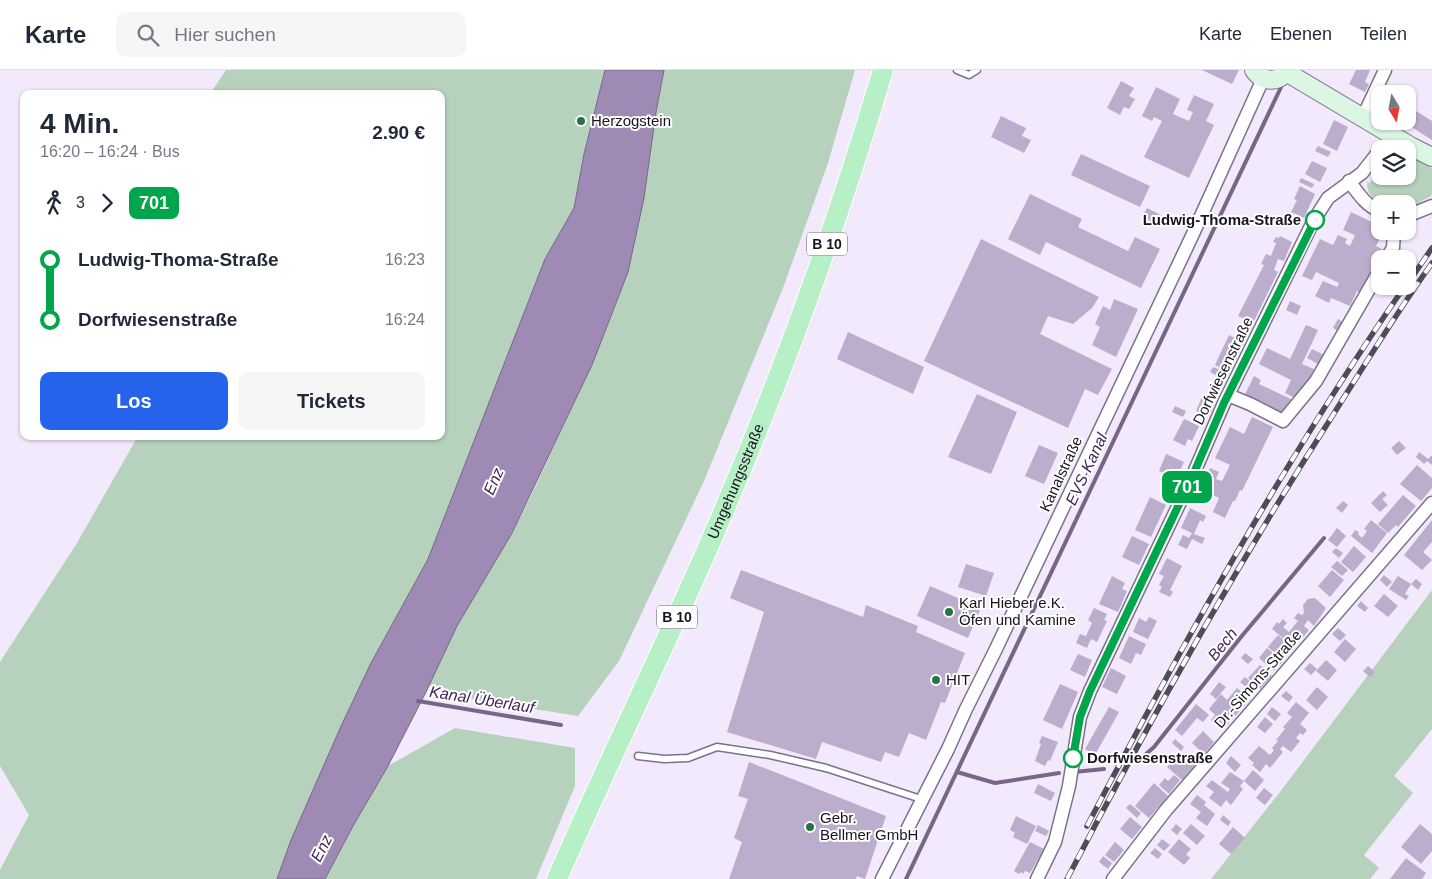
<!DOCTYPE html>
<html lang="de">
<head>
<meta charset="utf-8">
<style>
  :root { --surface:#fff; --page:#f6f6f7; --text:#1f2937; --muted:#747a83; --line:#e0e1e3; --accent:#2563eb }
  body { margin:0; font-family:Arial,sans-serif; background:var(--page); color:var(--text); height:100vh; display:flex; flex-direction:column; font-size:19px; white-space:nowrap }
  * { box-sizing:border-box; margin:0 }
  p { font-size:16px; color:var(--muted) }
  .icon { flex:none; width:28px; height:28px; fill:none; stroke:currentColor; stroke-width:2; stroke-linecap:round; stroke-linejoin:round }
  .map { position:relative; flex:1; overflow:hidden }
  .side { position:absolute; left:20px; top:20px; width:425px; height:350px; display:flex; flex-direction:column; background:var(--surface); border-radius:10px; box-shadow:0 1px 4px #0004 }
  .side>* { flex:none }
  .badge { padding:0 10px; border-radius:8px; font-size:18px; line-height:32px }
  .needle { width:32px; rotate:170deg }
  .controls { position:absolute; left:1371px; top:15px; display:grid; gap:10px }
  .controls a { display:grid; place-items:center; width:45px; height:45px; border-radius:10px; background:var(--surface); box-shadow:0 1px 4px #0004; font-size:25px }
  .map>.badge { position:absolute; translate:-50% -50%; box-shadow:0 0 0 2px #fff }
  .legs { display:flex; align-items:center; gap:8px; height:55px; padding:0 20px; font-size:16px }
  .legs p { margin-inline-start:auto }
  .overview { display:flex; align-items:center; justify-content:space-between; height:85px; padding:0 20px }
  h1 { font-size:28px; font-weight:700; line-height:38px }
  .primary-button { display:flex; gap:10px; margin-top:auto; padding:10px 20px }
  .primary-button a { flex:1; height:58px; border-radius:10px; background:var(--accent); color:#fff; font-size:20px; font-weight:700; line-height:58px; text-align:center }
  .primary-button a+a { background:var(--page); color:var(--text) }
  ul { padding:0 20px; list-style:none }
  li { display:flex; align-items:center; gap:18px; height:60px; font-size:19px }
  li i { display:grid; place-items:center; width:8px; height:100%; margin:0 6px; background:currentColor }
  li i::after { content:''; width:12px; height:12px; margin:-6px; border:4px solid; border-radius:50%; background:var(--surface) }
  li p { margin-inline-start:auto }
  li:first-child i { background:linear-gradient(#0000 50%,currentColor 0) }
  li:last-child i { background:linear-gradient(currentColor 50%,#0000 0) }
  header { display:flex; align-items:center; gap:30px; box-sizing:border-box; height:70px; padding:0 25px; background:var(--surface); border-bottom:1px solid var(--line) }
  header strong { font-size:24px }
  nav { display:flex; gap:28px; margin-inline-start:auto; font-size:18px }
  .search { width:350px; height:45px; background:var(--page); display:flex; align-items:center; gap:12px; box-sizing:border-box; padding:0 18px; border-radius:10px; color:var(--muted); font-size:19px }
  .map>svg:first-child { display:block }
  .green { fill:#b6d1bc }
  .water { fill:#9e8ab4; stroke:#766687 }
  .lines { fill:none; stroke-linecap:round; stroke-linejoin:round }
  .stream { stroke:#766687; stroke-width:4 }
  .building { fill:#bbadcc }
  .service-casing { stroke:#7d708d; stroke-width:9 }
  .minor-casing { stroke:#7d708d; stroke-width:15 }
  .secondary-casing { stroke:#7d708d; stroke-width:20 }
  .primary-casing { stroke:#fff; stroke-width:22 }
  .service { stroke:#fff; stroke-width:6 }
  .minor { stroke:#fff; stroke-width:12 }
  .secondary { stroke:#dbf7e3; stroke-width:18 }
  .primary { stroke:#b7efc7; stroke-width:20 }
  .rail-casing { stroke:#514b58; stroke-width:5.5 }
  .rail { stroke:#fff; stroke-width:4; stroke-dasharray:11; stroke-linecap:butt }
  .line-1-casing { stroke:#fff; stroke-width:11 }
  .line-1 { stroke:#00a54c; stroke-width:8 }
  .poi-dot { fill:#277443; stroke:#fff; stroke-width:2 }
  .stop-1-dot { fill:#fff; stroke:#00a54c; stroke-width:2.5 }
  .labels { text-anchor:middle; stroke-width:4; stroke-linejoin:round; paint-order:stroke }
  .shield { fill:#fff; stroke:#5d5a62; stroke-width:1 }
  .shield-label { font-size:14px; font-weight:bold; fill:#18131e }
  .poi-label { font-size:15px; fill:#18131e; stroke:#fff; text-anchor:start }
  .stop-label { font-size:15px; font-weight:bold; fill:#18131e; stroke:#fff; text-anchor:end }
  .street-label { font-size:15px; fill:#18131e; stroke:#fff }
  .water-label { font-size:16px; font-style:italic; fill:#402459; stroke:#fff }
</style>
</head>
<body>
<header>
<strong>Karte</strong>
<div class="search"><svg class="icon" aria-label="search" viewBox="0 0 24 24"><circle cx="10" cy="10" r="6"/><path d="M15 15l6 6"/></svg>Hier suchen</div>
<nav><a>Karte</a><a>Ebenen</a><a>Teilen</a></nav>
</header>
<div class="map">
<svg width="1432" height="809" viewBox="0 0 1432 809">
  <rect width="100%" height="100%" fill="#f2e9fc"/>
  <path class="green" d="M226,0h379l-21,84 -10,54 -29,51 -117,300 -57,104 -80,177 -14,39h-277v-9l29,-55 -29,-49v-104l77,-119 61,-107h303v-342h-231z
    M664,0h191l-27,93 -45,125 -79,193 -85,180 -41,55 -118,-19 -31,-12 28,-59 55,-93 19,-37 61,-131 36,-93 16,-74 12,-86z
    M1408,86l24,12v26l-1,2 -15,8 -8,2v-2h-20l-5,-3 -2,3c-9,-6 -14,-11 -14,-22l3,1 10,-17v10h28z
    M1432,520v139l-38,47 19,17 -49,62 15,13 -9,11h-159l69,-87z
    M455,658l120,20v38l-39,93h-211l28,-53 35,-60z"/>
  <path class="water" d="M605,0h59l-8,42 -12,86 -16,74 -36,93 -80,168 -55,93 -31,66 -38,74 -35,60 -28,53h-48l14,-39 51,-116 29,-61 57,-104 117,-300 29,-51 10,-54z"/>
  <g class="lines">
    <path class="stream" d="M418,631l143,24
      M1137,692l17,-15 87,-110 83,-99
      M957,702l38,11 64,-10
      M1074,702l30,-3
      M906,809l377,-796"/>
  </g>
  <path class="building" d="M1202,0h37l-7,14z
    M1356,0h14l-5,12 4,2 -4,8 -16,-8z
    M1121,11l13,7 -5,8 6,3 -6,10 -5,-2 -4,8 -13,-7z
    M1156,17l24,12 -7,15 16,7 4,-9 -6,-2 7,-15 20,9 -8,17 8,4 -25,53 -45,-21 18,-36 -8,-4 -2,4 -10,-5z
    M1408,36l24,15v19l-30,-19h6z
    M1001,46l25,12 -4,8 9,4 -7,13 -33,-16z
    M1334,50l14,7 -11,24 -14,-7z
    M1318,76l13,6 -3,5 -13,-6z
    M1081,84l69,32 -10,21 -69,-32z
    M1312,91l15,7 -7,14 -15,-8z
    M1301,108l13,6 -2,4 -13,-6z
    M1300,116l15,8 -11,24 -13,-6 6,-12 -3,-1z
    M1030,124l52,25 -4,8 50,24 7,-14 25,12 -19,39 -95,-46 -6,13 -32,-16z
    M1147,138l18,9 -4,9 -19,-9z
    M1351,142l29,14v5h4l-8,15 6,3 -21,44 -4,-2 -7,15 -19,-8 -2,5 -14,-7 8,-15 14,6 2,-4 -23,-11 -4,8 -10,-4 18,-37 13,6 5,-10 9,4 -2,4 5,3 5,-11 -12,-5z
    M1280,166l12,6 -8,19 -6,-2 -4,11 4,2 -25,51 -15,-7 26,-51 -3,-1 5,-10 5,2 5,-13 -3,-1 3,-5 3,1z
    M981,169l118,58 -7,11 -19,16 -25,-8 -8,18 72,35 -14,26 -13,-6 -17,39 -144,-67z
    M1114,229l24,10 -22,48 -24,-12 8,-18 -5,-3 8,-18 7,4z
    M1290,231l11,5 -4,9 -11,-5z
    M1338,249l5,3 -5,9 -5,-3z
    M1240,253l11,5 -4,7 -10,-5z
    M1306,255l12,5 -16,34 12,5 -15,31 -14,-7 6,-13 -32,-16 8,-16 23,11z
    M848,262l76,35 -11,27 -76,-35z
    M1229,265l15,8 -14,29 -15,-7z
    M1312,279l12,6 -4,10 -13,-7z
    M1213,297l10,4 -3,6 -10,-5z
    M1254,306l7,4 -2,4 32,15 -7,15 -40,-18z
    M977,324l40,18 -26,62 -43,-17z
    M1202,327l13,6 -6,13 -13,-5z
    M1175,336l11,5 -3,6 -11,-5z
    M1252,347l21,10 -31,64 -2,-1 -5,11h-2l-8,17 -12,-6 6,-14 -19,-9 10,-21 9,4 -3,7 6,2 8,-16 -15,-7 15,-31 14,7z
    M1184,349l15,7 -7,15 -4,-2 -3,7 -12,-6z
    M1399,371l7,7 -9,7 -6,-7z
    M1039,375l19,8 -14,31 -19,-8z
    M1419,382l9,7 4,-4v10l-5,-4 -3,3 -8,-7z
    M1166,384l18,8 -8,17 -17,-8z
    M1417,395l15,13v10l-11,13 -21,-17z
    M1383,421l4,4 -5,4 6,6 -8,7 -9,-9z
    M1403,425l13,11 -18,21 -2,-2 -8,8 -10,-9z
    M1150,427l16,8 -15,32 -16,-7z
    M1343,431l5,4 -6,8 -6,-5z
    M1190,438l16,8 -3,6 -3,-2 -6,14 11,4 -3,6 -10,-5 -5,10 -9,-4 5,-10 6,3 3,-5 -11,-5z
    M1371,450l16,13 -15,20 -21,-17 4,-6 4,2 -1,2 4,4 5,-7 -3,-2z
    M1432,450v22l-9,10 9,8 -10,10 -18,-15z
    M1337,458l9,8 -9,11 -9,-7z
    M1132,466l17,8 -10,21 -17,-8z
    M1354,476l12,11 -13,15 -12,-10z
    M1336,478l7,5 -4,5 -7,-6z
    M1167,488l15,8 -12,24 3,2 -3,5 -11,-5 3,-5 -3,-2 5,-9 -5,-2z
    M1337,491l11,9 -6,6 -11,-9z
    M966,494l28,9 -8,23 -28,-9z
    M741,500l122,47 3,-12 52,21 -2,6 49,21 -20,50 -4,-1 -15,38 -17,-7 -10,24 -14,-5 -4,10 -59,-20 -6,17 -89,-27 37,-120 -34,-14z
    M1332,500l12,10 -14,17 -12,-11z
    M1384,505l8,7 -5,5 -7,-7z
    M1112,506l13,7 -3,6 5,2 -9,21 -19,-8z
    M1398,506l13,8 -6,10 4,2 -3,4 -17,-11z
    M1416,509l6,5 -4,6 -7,-6z
    M930,516l51,22 -13,30 -51,-22z
    M1384,524l14,12 -10,11 -14,-11z
    M1315,528l11,10 -12,18 -6,-6 -4,6 5,4 -9,11 -5,-4 -5,7 -18,-15 5,-7 2,2 4,-5 4,4 -4,4 6,5 9,-11 -4,-3 4,-5 4,2 2,-2 -1,-8 5,-6z
    M1361,531l7,7 -3,4 -8,-6z
    M1094,538l13,6 -3,6 3,1 -10,21 -6,-3 -4,9 -11,-5 4,-9 6,2 6,-13 -4,-3z
    M1149,547l8,4 -9,18 -15,-7 6,-14 7,4z
    M1338,558l8,7 -6,6 -8,-7z
    M1278,565l15,13 -10,12 -15,-13z
    M1129,566l17,8 -5,11 -5,-2 -5,11 -12,-6z
    M1345,569l11,10 -11,13 -11,-10z
    M1267,578l16,13 -9,10 -15,-13z
    M1245,583l8,6 -5,5 -7,-6z
    M1078,584l14,6 -7,17 -15,-7z
    M1326,590l11,10 -9,11 -12,-10z
    M1310,593l7,6 -6,6 -7,-6z
    M1260,595l12,11 -12,13 -12,-11z
    M1368,596l7,6 -5,5 -7,-6z
    M1111,598l15,8 -9,18 -15,-7z
    M1245,607l9,8 -4,5 -10,-8z
    M1219,612l7,5 -10,12 -6,-5z
    M1060,614l18,8 -16,37 -19,-9z
    M1317,617l11,10 -11,13 -11,-10z
    M1237,618l13,11 -27,31 -12,-10 4,-5 -6,-6 12,-15 6,6z
    M1286,621l7,6 -4,5 -8,-6z
    M1296,632l13,11 -9,11 7,6 -4,5 -3,-2 -4,5 4,3 -9,11 -8,-6 -3,3 3,3 -13,16 -4,-4 -6,8 -8,-7 2,-2 -6,-5 11,-12 11,9 4,-5 -2,-2 6,-7 -2,-1 9,-11 -2,-2 9,-10 -5,-4z
    M1196,634l13,11 -6,7 -6,-4 -15,18 -7,-6z
    M1109,637l10,5 -24,43 -10,-6z
    M1272,637l9,7 -6,7 -8,-7z
    M1265,647l8,7 -8,9 -8,-6z
    M1203,661l11,11 -10,12 -12,-11z
    M1042,666l16,6 -8,19 -2,-1 -3,6 -10,-5 6,-17 -2,-1z
    M1175,669l9,8 -3,4 -9,-8z
    M1180,682l15,13 -13,15 -15,-13z
    M1231,686l10,9 -6,7 -9,-9z
    M749,692l137,54 -21,63 -8,-3 -1,3h-127l13,-37 -8,-4 14,-39 -10,-3z
    M1253,700l11,10 -9,11 -11,-10z
    M1230,702l14,9 -4,5 3,3 -12,16 -5,-5 -5,7 -12,-9 5,-6 -8,-6 6,-6 16,12 2,-3 -9,-6z
    M1174,705l6,5 -11,14 -10,-9 6,-7 3,3z
    M1154,713l14,13 -19,22 -14,-12z
    M1038,714l17,9 -4,8 -17,-8z
    M1264,718l9,7 -8,10 -9,-7z
    M1197,725l9,7 -2,3 11,9 -8,12 -11,-8 5,-6 -11,-8z
    M1130,734l11,9 -4,5 -11,-10z
    M1223,745l8,7 -3,4 -8,-6z
    M1016,746l20,10 -9,18 -14,-7 2,-4 -5,-3z
    M1130,747l12,10 -10,12 -12,-10z
    M1176,754l6,5 -5,6 -6,-5z
    M1191,754l14,12 -8,9 -14,-12z
    M1420,754l12,10v17l-11,13 -20,-17z
    M1038,755l11,6 -3,5 -11,-5z
    M1233,757l12,11 -14,16 -12,-10z
    M1162,769l8,6 -6,6 -7,-6z
    M1179,769l12,10 -5,5 4,4 -6,7 -16,-13z
    M1030,772l14,7 -14,24 -5,-2 -2,3 -2,-2 -2,2 -5,-3z
    M1115,772l9,8 -10,12 -9,-7z
    M1155,778l7,6 -4,5 -8,-6z
    M1103,786l9,7 -4,6 -9,-7z
    M1406,788l20,15 -4,6h-32z"/>
  <g class="lines">
    <g class="service-casing">
      <path id="service" d="M957,0l12,5 8,-5
        M638,686l26,3 24,-1 29,-11 53,8 56,13 95,31"/>
    </g>
    <g class="minor-casing">
      <path id="minor" d="M1363,47l22,-47
        M1349,111c9,12 17,25 31,30
        M1408,145l4,-1 20,-8
        M1386,189l7,-11 1,-17
        M1228,325l22,9 33,17 33,-40 64,-111
        M882,809l66,-130 18,-40 29,-58 197,-415 71,-157
        M1037,809l18,-37 14,-56 11,-69 10,-26 103,-216 31,-72 90,-183 14,-22 34,-25 18,-23
        M1113,809l53,-69 266,-307"/>
    </g>
    <g class="secondary-casing">
      <path id="secondary" d="M1254,0c9,13 25,13 33,0
        M1286,2l126,75 20,10"/>
    </g>
    <g class="primary-casing">
      <g id="primary">
        <path id="s1" d="M557,809c50,-115 106,-228 156,-343 66,-152 123,-307 170,-466"/>
      </g>
    </g>
    <use href="#service" class="service"/>
    <use href="#minor" class="minor"/>
    <use href="#secondary" class="secondary"/>
    <use href="#primary" class="primary"/>
    <g class="rail-casing">
      <path id="rail" d="M1408,213l24,-35
        M1087,756c97,-185 199,-368 318,-540
        M1067,809c82,-158 170,-314 266,-464 32,-51 64,-103 99,-152"/>
    </g>
    <use href="#rail" class="rail"/>
  </g>
  <g class="lines">
    <g class="line-1-casing">
      <path id="line-1" d="M1073,688l7,-41 10,-26 103,-216 31,-72 91,-183"/>
    </g>
    <use href="#line-1" class="line-1"/>
  </g>
  <g class="poi-dot">
    <circle cx="581" cy="51" r="5"/>
    <circle cx="949" cy="542" r="5"/>
    <circle cx="936" cy="610" r="5"/>
    <circle cx="810" cy="757" r="5"/>
  </g>
  <g class="stop-1-dot">
    <circle cx="1315" cy="150" r="9"/>
    <circle cx="1073" cy="688" r="9"/>
  </g>
  <g class="labels">
    <g class="shield">
      <rect x="807" y="162.5" width="40" height="23" rx="4"/>
      <rect x="657" y="535.5" width="40" height="23" rx="4"/>
    </g>
    <g class="shield-label">
      <text x="827" y="179">B 10</text>
      <text x="677" y="552">B 10</text>
    </g>
    <g class="poi-label">
      <text x="591" y="56">Herzogstein</text>
      <text x="959" y="538">Karl Hieber e.K.<tspan x="959" dy="17">Öfen und Kamine</tspan></text>
      <text x="946" y="615">HIT</text>
      <text x="820" y="753">Gebr.<tspan x="820" dy="17">Bellmer GmbH</tspan></text>
    </g>
    <g class="stop-label">
      <text x="1301" y="155">Ludwig-Thoma-Straße</text>
      <text x="1087" y="693" text-anchor="start">Dorfwiesenstraße</text>
    </g>
    <g class="street-label">
      <text transform="translate(1223 301) rotate(-64)" y="5">Dorfwiesenstraße</text>
      <text transform="translate(1061 404) rotate(-65)" y="5">Kanalstraße</text>
      <text dy="5" stroke="none"><textPath href="#s1" startOffset="436">Umgehungsstraße</textPath></text>
      <text transform="translate(1258 609) rotate(-49)" y="5">Dr.-Simons-Straße</text>
    </g>
    <g class="water-label">
      <text transform="translate(1086 399) rotate(-65)" y="6">EVS Kanal</text>
      <text transform="translate(493 411) rotate(-66)" y="6">Enz</text>
      <text transform="translate(1222 574) rotate(-51)" y="6">Bech</text>
      <text transform="translate(482 629) rotate(9)" y="6">Kanal Überlauf</text>
      <text transform="translate(321 778) rotate(-63)" y="6">Enz</text>
    </g>
  </g>
</svg>
<div class="controls">
<a><svg class="needle" viewBox="-14 -14 28 28"><path d="M0-13l5 13h-10z" fill="#e53935"/><path d="M0 13l5-13h-10z" fill="#747a83"/></svg></a>
<a><svg class="icon" aria-label="layers" viewBox="0 0 24 24"><path d="M12 4l9 5-9 5-9-5zM3 14l9 5 9-5"/></svg></a>
<a>+</a>
<a>−</a>
</div>
<b class="badge" style="left:1187px;top:417px;background:#00a54c;color:#fff">701</b>
<section class="side">
<div class="overview"><div><h1>4 Min.</h1><p>16:20 – 16:24 · Bus</p></div><b>2.90 €</b></div>
<div class="legs"><svg class="icon" aria-label="walk" viewBox="0 0 24 24"><circle cx="13" cy="4" r="2"/><path d="M13 8l-2 6 4 7M11 14l-3 7M7 12l3-4h3l4 4"/></svg>3<svg class="icon" aria-label="forward" viewBox="0 0 24 24"><path d="M9 5l7 7-7 7"/></svg><b class="badge" style="background:#00a54c;color:#fff">701</b></div>
<ul>
<li><i style="color:#00a54c"></i><b>Ludwig-Thoma-Straße</b><p>16:23</p></li>
<li><i style="color:#00a54c"></i><b>Dorfwiesenstraße</b><p>16:24</p></li>
</ul>
<div class="primary-button"><a>Los</a><a>Tickets</a></div>
</section>
</div>
</body>
</html>
